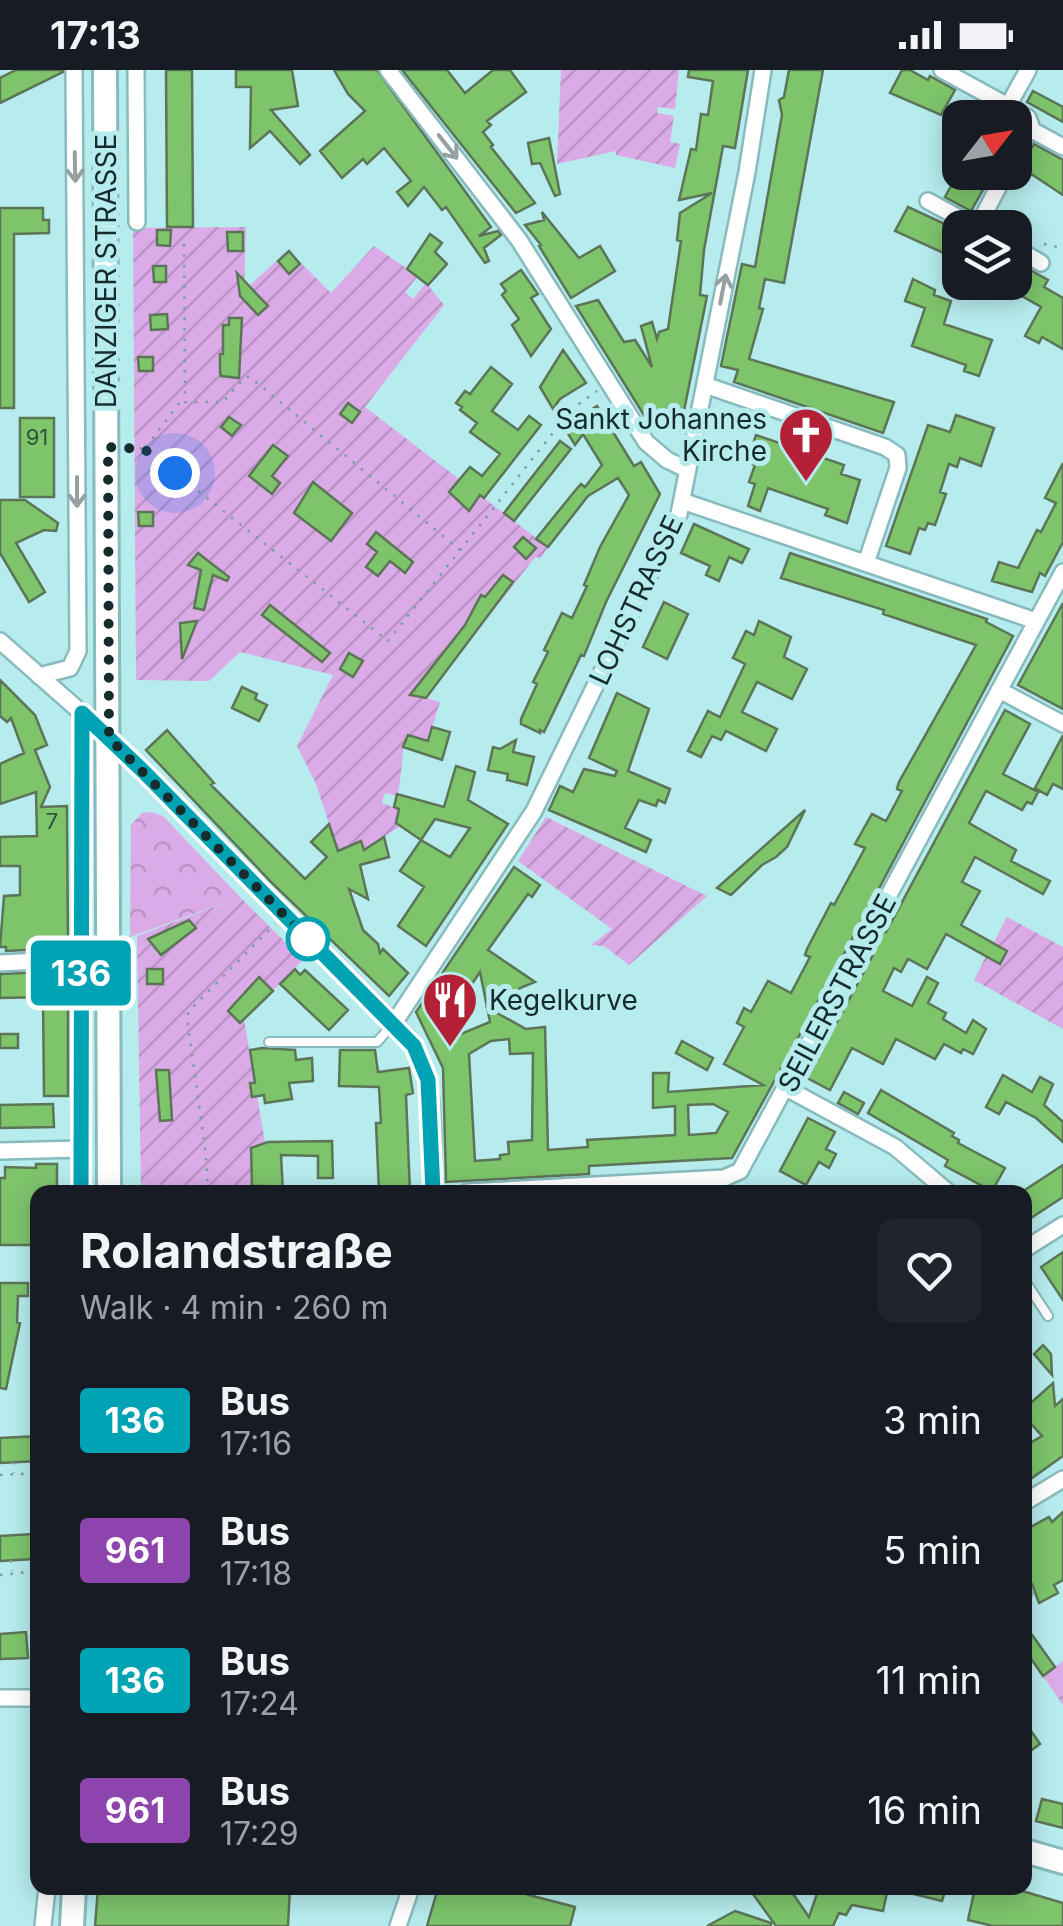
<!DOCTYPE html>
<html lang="en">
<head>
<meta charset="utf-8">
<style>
  :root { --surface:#171b24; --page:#20242c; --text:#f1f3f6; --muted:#9ea1a6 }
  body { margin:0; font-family:Inter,sans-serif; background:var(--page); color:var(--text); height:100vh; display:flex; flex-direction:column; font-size:38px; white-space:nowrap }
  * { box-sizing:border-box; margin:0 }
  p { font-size:32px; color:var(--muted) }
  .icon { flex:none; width:55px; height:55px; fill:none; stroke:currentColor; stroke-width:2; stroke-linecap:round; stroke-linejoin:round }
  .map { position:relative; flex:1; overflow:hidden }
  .panel { position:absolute; left:30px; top:1115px; width:1002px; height:710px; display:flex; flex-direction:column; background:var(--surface); border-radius:20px; box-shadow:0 5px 25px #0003 }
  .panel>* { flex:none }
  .badge { padding:0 20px; border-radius:8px; font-size:35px; line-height:65px }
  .needle { width:65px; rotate:59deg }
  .buttons { position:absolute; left:942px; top:30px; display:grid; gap:20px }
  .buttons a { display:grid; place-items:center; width:90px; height:90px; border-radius:20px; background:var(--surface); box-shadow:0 5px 25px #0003; font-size:50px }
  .you { position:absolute; width:50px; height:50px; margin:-25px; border:8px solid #fff; border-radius:50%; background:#1a73e8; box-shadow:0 0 0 15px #1a73e833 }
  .map>.badge { position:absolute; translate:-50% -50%; box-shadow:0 0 0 5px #fff }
  .round { display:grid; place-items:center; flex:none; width:105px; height:105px; border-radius:20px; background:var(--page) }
  .head { display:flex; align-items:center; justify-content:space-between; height:170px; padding:0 50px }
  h1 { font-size:48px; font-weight:700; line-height:75px }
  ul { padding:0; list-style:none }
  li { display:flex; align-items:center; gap:30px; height:130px; padding:0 50px }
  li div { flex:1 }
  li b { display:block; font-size:38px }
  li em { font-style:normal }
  li .badge { min-width:110px; font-weight:700; text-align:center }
  .status { display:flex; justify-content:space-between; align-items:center; height:70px; padding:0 50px; background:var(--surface); direction:ltr }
  .status svg { height:28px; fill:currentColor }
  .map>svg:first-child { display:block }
  .forest { fill:url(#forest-crowns) }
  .garden { fill:url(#garden-furrows) }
  .building { fill:#7dc46b; stroke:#5c7557; stroke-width:2.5; fill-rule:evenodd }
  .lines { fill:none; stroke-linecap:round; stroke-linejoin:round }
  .lane-casing { stroke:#87bbbd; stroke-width:12 }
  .street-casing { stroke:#87bbbd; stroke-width:20 }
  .secondary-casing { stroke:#87bbbd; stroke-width:28 }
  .path { stroke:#779fa1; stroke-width:2.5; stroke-dasharray:2.5 8; stroke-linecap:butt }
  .lane { stroke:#fff; stroke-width:8 }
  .street { stroke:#fff; stroke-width:15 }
  .secondary { stroke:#fff; stroke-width:22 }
  .oneway { stroke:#96a0a0 }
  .line-casing { stroke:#fff; stroke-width:22 }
  .line { stroke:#00a3b4; stroke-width:15 }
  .walk { stroke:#162b2c; stroke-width:10; stroke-dasharray:0 18 }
  .stop-dot { fill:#fff; stroke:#00a3b4; stroke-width:5 }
  .labels { text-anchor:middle; stroke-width:10; stroke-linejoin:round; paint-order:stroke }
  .number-label { font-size:22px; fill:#30513c }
  .street-label { font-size:28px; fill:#162b2c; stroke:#b7ecee }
  .poi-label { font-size:28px; fill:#162b2c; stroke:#b7ecee; text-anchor:end }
</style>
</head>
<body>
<div class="status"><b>17:13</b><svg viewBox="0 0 49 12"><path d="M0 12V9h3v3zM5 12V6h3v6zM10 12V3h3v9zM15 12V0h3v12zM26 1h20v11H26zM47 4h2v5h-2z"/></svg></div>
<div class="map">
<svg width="1063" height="1856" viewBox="0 0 1063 1856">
  <defs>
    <pattern id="forest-crowns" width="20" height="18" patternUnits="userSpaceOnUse" patternTransform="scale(2.5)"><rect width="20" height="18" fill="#dbabe7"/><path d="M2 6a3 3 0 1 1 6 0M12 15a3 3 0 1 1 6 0" fill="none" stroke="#bb93c6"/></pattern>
    <pattern id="garden-furrows" width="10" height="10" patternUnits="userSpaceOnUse" patternTransform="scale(2.5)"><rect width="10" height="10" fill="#dbabe7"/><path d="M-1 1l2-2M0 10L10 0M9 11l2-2" fill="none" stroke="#bb93c6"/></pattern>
  </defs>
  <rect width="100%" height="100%" fill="#b7ecee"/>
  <path class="forest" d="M151,742l12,4 77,81 -110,40 1,-112 11,-12z
    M1063,1591v44l-20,-29z"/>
  <path class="garden" d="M561,0h118l-4,39 -17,-2 -1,6 17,3 -4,26 10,2 -5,24 -59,-13v-4l-59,13z
    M246,157l-2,64 44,-41 43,43 43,-47 44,30 -13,16 8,7 13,-16 18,22 -79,102 183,140 -7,11 -6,-1 -109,141 14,4 -12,39 -21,-6c-7,20 -4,41 -10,61l-12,-3 -3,10 17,6 -1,8 21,-3 -54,35 -3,-8 -24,10 -22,-67 -19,-38 36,-71 -93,-23 -31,29 -73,-1 -3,-452z
    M546,747l161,79 -78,69 -25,-19 -13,-1 21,-16 -94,-68z
    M240,827l63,63 -59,60 23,134v38h-126l-4,-256z
    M1007,847l56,30v82l-89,-49 12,-24 14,8 7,-12 -14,-8z"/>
  <path class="building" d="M16,0h47v2l-63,31v-25z
    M166,0h26l1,157h-26z
    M236,0h56l6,36 -27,4 39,45 -10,9 -30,-33 -20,17 1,-61h-15z
    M334,0h43l114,157 -12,9 19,-5 3,4 -17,13 5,13 -4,2 -39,-56 -4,3 -18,-23 -16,19 -11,-14 14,-11 -27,-33 -17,16 -4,-5 -21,19 -22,-27 45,-40 -17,-17z
    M402,0h45l18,23 28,-23h17l16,22 -39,29 4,4 -8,7 10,13 -2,2 44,56 -19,10z
    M689,0h59l-13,78 -12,-2 -19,104 -4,45 7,1 -23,115 -37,9 -71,-114 22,-6 26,42 11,-2 17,27 -11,-41 11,-4 5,17 2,-7 9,-3 13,-88 -4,-1 3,-27 32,-20 -33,7 12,-51 5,1 5,-36 7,1 5,-34 -25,-4z
    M789,0h34l-39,213 -19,-4 -6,29 4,1 -14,50 145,43 -11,31 -149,-51 4,-12 -17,-4 21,-102 13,3 27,-152 -3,-15 5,-3z
    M902,0h8l18,10 2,-4 25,14 -14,25 -51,-22z
    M1033,21l30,16v15l-36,-20z
    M549,68l11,56 -5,2 -15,-33 -8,1 -4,-21z
    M1034,74l29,16v35l-44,-29z
    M960,100l28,2 -8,14 4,2 -13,23 -26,-14z
    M908,137l52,24v36l-16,-9 2,-4 -51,-23z
    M0,138h43v12h6v13l-35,1v174h-14z
    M542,142l37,46 21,-12 15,25 -44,27 -32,-52 2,-1 -16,-20 19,-5z
    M157,160h14l-1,16 -13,-1z
    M227,162h16v19h-15z
    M430,164l12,9 -7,9 12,12 -19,21 -21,-16z
    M289,181l11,13 -11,10 -11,-13z
    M153,196h13v16h-12z
    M1023,196l25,14 -4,7 19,11v51l-21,-12 -3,6 -14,-7 16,-29 -44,-25h18v-15l6,3z
    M521,200l17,24 -7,4 20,31 -20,27 -19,-31 7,-6 -17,-24 4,-4 -5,-7z
    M237,203l31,33 -10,9 -18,-19z
    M913,209l22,11 -1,5 17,6 -7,23 48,16 -13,36 -15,-5 2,-6 -54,-19 13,-38 -20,-7z
    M167,244l1,15 -17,1 -1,-15z
    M229,248h13l-3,60 -18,-2 -1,-4v-18h3v-29h6z
    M563,280l23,33 -26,16 -7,10 -13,-22z
    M138,287h15v14h-14z
    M491,297l21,17 -20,27 26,19 11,-14 12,9 -57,73 -4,-3 -11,16 -20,-19 21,-25 12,9 18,-22 -30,-22 7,-9 -17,-13 2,-3 -6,-4 9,-12 5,3z
    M348,333l12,9 -8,11 -12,-9z
    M597,336l37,60 7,-4 19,32 -54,108 -22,54 -3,-1 -37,77 -4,-2v3l-19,-9v-5l16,-35 -4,-2 15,-30 -4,-2 18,-37 10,5 15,-32 -3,-1 16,-38 29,-52 -11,-17 -30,18 -40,51 -12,-8 38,-47 7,-8 4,3 17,-22 -19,-31 -8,11 -8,-13 11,-14z
    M956,345l38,13 -13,38 -21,-8 -3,9 -8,-3 -9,28 6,2 -11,31 -7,-2 -3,7 -6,-2 -9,26 -24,-8 42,-121 22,7z
    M229,347l12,8 -9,11 -11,-9z
    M20,348h34v79h-34z
    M756,365l88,30 -3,9 19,6 -13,43 -22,-8 3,-6 -60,-21 -8,23 -12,-5 7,-22 -6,-2 6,-17 -8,-3z
    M560,371l11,8 -57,72 -10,-8z
    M273,375l15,11 -16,20 8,7 -8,11 -23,-18z
    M1063,393v79l-18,34 -5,-3 -8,19 -40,-11 7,-19 19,6 19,-38 4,2 15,-29 -11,-5z
    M313,412l39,31 -21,28 -37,-28z
    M0,430h25l33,23 -2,8 -12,-1 -28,13 29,49 -16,10 -29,-49z
    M138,442h15v14h-14z
    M694,454l55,25 -7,14 -13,-6 -10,24 -13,-6 4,-9 -29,-13z
    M376,462l37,30 -8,11 -15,-12 -12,15 -12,-9 11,-15 -10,-8z
    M523,467l13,11 -10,11 -12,-12z
    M198,483l31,24 -2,4 -14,-6 -9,35 -10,-2 7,-38 -13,-5z
    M790,483l197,66 -1,3 27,14 -163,307 -118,215 -143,8v8l-143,8 -3,-114 -27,-56 98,-145 26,18 -8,12 -4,-3 -40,56 47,32 -15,6 -7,9 1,5 -26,6 38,21 19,-2 3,123 40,-3 -1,-7 88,-5v-29l-22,2v-35h16l-1,19 95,-7 -39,-21 20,-37 -7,-4 7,-15 7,4 17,-31 23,12 19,-36 -5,-2 2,-6 24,-46 3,2 31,-57 -10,-4 17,-30 14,7 16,-30 -5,-2 2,-7 77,-137 -93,-31 1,-4 -103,-32zM480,902l10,50 -29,12 -10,-19zM509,969l1,15 23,-1 -1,87 -24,2 1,12 -9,1v4l-25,2 -6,-107 22,-13zM713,1034l15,8 -12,21 -27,2 -1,-30z
    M503,505l10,7 -87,116 -16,-3 55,-70 16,-30 4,2z
    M664,532l24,12 -21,45 -24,-12z
    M1063,533v106l-45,-24z
    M270,535l60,48 -8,9 -60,-47z
    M197,551l-15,38 -2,-36z
    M759,551l32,16 -7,20 23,12 -15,30 -35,-17 -15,30 35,17 -11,22 -40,-20 -5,9 -9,-4 -11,21 -13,-6 20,-40 12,6 25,-53 -12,-6 13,-27 8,4z
    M349,583l14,8 -10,16 -13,-8z
    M0,610l35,35 12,30 -12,5 15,37 -9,20 26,-1 1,142 -62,3v-4h-6l4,-51 16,-1v-29h-20v-29l37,-1 -1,-44 -36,12v-40l24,-11 -13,-35 -4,4 -7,-6z
    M242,617l15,7 -2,5 12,6 -8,16 -27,-13z
    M617,623l32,16 -21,62 42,18 -5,14 -7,-3 -2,6 -17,-6 -14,28 26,12 -5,12 -97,-42 11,-24 13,6 11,-23 31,7 2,-5 -28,-13z
    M1005,640l25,14 -27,50 35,18 -6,12 -5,-2 -5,8 -36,-19 -17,32 47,27 -5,11 39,20 -7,13 -68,-37 -13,25 18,9 -19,34 46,26 -7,13 -54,-30 -19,35 -19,-10 -7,13 -7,-4 -11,23 29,15 15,-29 11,6 -10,20 18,10 -3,6 23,14 7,-13 13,9 -13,25 -10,-5 -2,4 -17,-9 -9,15 -39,-20 -13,25 -31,-16 -22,42 -23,-12 66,-123 -3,-2 12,-23 4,2z
    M432,657l18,5 -8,28 -39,-13 5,-12 20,6z
    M167,660l47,53 -3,2 94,94 22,-22 -16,-15 18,-18 9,27 23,-10 3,9 20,-13 5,20 -29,8 8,34 -19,-10 14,41 15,14 2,9 3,-4 25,24 -19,23 -118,-114 -125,-132z
    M1063,665v54l-10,-5 -6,11 -12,-7z
    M516,670l-3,12 21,5 -7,28 -20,-5 1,-6 -20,-4 5,-23 7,2z
    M456,696l19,6 -7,28 40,24 -82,122 -28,-20 26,-39 -24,-16 21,-31 -25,-17 3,-14 -5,-2 3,-13 47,13zM435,749l35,9 -20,29 -29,-17z
    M805,740l-18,37 -11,10 -14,8 -31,30 -14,-7z
    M189,850l7,8 -35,27 -13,-16z
    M147,899h16v15h-16z
    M295,899l5,6 5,-5 43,40 -19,20 -49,-46z
    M68,901v125h-24l-1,-99 -43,1v-24z
    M259,907l14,14 -33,32 -12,-12z
    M0,964h18v14h-18z
    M682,971l31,17 -6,12 -31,-17z
    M263,978l32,2 1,10 16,-2 1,23 -24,2 3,16 -27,4 -1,-8 -12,2 -2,-14h5l-5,-33z
    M340,980h35l3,22 31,-4 4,25 -7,2 4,97h-31l-3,-69h5l-2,-36 -40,-1z
    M156,1000h13l3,50 -12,1z
    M1003,1005l29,17 8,-15 13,7 -9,21 19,17v20l-27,-24 -30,-16 -7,12 -13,-7z
    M881,1020l73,43 -2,3 7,4 -1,3 47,25 -13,23 -47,-25 3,-6 -80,-47z
    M844,1022l20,11 -6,11 -20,-11z
    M53,1034l1,23 -54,1v-23z
    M808,1048l27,14 -9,17 10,5 -7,14 -10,-6 -13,23 -26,-14z
    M332,1071l1,37h-15v-22l-37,-1 2,37h-15v-6h-16l-1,-38 17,-6z
    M36,1094h21v28h-19v53h-38v-67h5v-11l31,1z
    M1063,1095v32l-38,25v-32z
    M1063,1182v48l-22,-33z
    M0,1213h28v13h-10l-1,26 3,1 -14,66 -6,-1z
    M1043,1275l8,9 1,21 -18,-21z
    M1053,1313l2,23 8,-7v57l-38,27v-37l17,-10 -17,-19v-9z
    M38,1366v25l-38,2v-25z
    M1063,1442v68l-9,5 4,8 -19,10 -7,-19 -7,-7v-47l24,-13 3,5z
    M33,1464l1,25 -34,2v-25z
    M1025,1555l30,42 -12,9 -18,-26z
    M26,1562l2,26 -28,1v-25z
    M1025,1652l15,22 -15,11z
    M1042,1729l21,5v24l-27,-7z
    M98,1818h192l-2,38h-193z
    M438,1818h64l73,19 -5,19h-143z
    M763,1818h26l20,29 10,-29h69l-5,23 -31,-6 -6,10 -7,-2 -6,13h-57l-23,-32z
    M907,1818h39l-4,13 -36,-9z
    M975,1818h37l51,15v23h-70l-25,-6z
    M735,1841l36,12v3h-64z"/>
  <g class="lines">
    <g class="lane-casing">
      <path id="lane" d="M269,972h108l17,-19
        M1025,1211l23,35
        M1025,1517l3,6"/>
    </g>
    <g class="street-casing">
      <path id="street" d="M136,0l1,152
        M388,0l131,170 127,202 21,18 19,9
        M942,0l66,36
        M1030,59l33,18
        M1015,86l16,-30 -3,-8 -20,-12 20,-36
        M928,131l48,26
        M977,158l29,-56
        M1015,178l26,15
        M705,315l180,62 12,8 1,13 -32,95
        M682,431l354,120
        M0,571l109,96 299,301c32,43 23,104 25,154
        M39,606l31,-8 8,-17 -4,-581
        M999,620l64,34
        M0,893l81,-4
        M394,953l140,-212 145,-297 68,-342 16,-102
        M786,1018l109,59 53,45
        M0,1081l81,-2
        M81,1122l1,-479
        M467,1122l257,-14 16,-7 323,-599
        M1025,1179l38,-24
        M1025,1432l38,-23
        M0,1628h38
        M43,1856l4,-38
        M398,1856l13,-38"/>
    </g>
    <g class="secondary-casing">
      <path id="secondary" d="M105,0l4,1122
        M1025,1781l38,11
        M72,1856l2,-38"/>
    </g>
    <path class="path" d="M997,153l7,5
      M184,174l1,158h38l22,-25h5l210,173
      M1044,174l19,4
      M129,377l16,2 243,192 184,-232 25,-18
      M146,377l38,-50
      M208,1122l-2,-37 -19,-137 2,-7 86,-87
      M13,1392l1,11
      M0,1405l38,-2
      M11,1490l1,11
      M0,1505l38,-4"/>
    <use href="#lane" class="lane"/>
    <use href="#street" class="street"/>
    <use href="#secondary" class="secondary"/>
  </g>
  <defs><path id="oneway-shaft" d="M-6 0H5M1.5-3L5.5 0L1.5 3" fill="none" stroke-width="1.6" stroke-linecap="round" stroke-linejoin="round" transform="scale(2.5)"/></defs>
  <g class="oneway">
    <use href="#oneway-shaft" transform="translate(448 77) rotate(52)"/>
    <use href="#oneway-shaft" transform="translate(75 97) rotate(89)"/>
    <use href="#oneway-shaft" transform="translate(723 219) rotate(-79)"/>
    <use href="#oneway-shaft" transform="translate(77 422) rotate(90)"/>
  </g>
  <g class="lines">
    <g class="line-casing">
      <path id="line" d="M81,1122l1,-479 60,57 272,276 14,34 5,112"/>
    </g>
    <use href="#line" class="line"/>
    <path class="walk" d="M175,403l-31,-24 -36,-2 1,291 199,201"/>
  </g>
  <defs>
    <g id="church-pin" transform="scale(2.875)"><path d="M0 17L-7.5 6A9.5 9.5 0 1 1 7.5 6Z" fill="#b42137" stroke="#b7ecee"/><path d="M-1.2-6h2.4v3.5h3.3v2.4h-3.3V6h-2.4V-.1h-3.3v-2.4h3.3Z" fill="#fff"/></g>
    <g id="restaurant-pin" transform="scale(2.875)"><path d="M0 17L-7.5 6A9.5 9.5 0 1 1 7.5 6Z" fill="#b42137" stroke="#b7ecee"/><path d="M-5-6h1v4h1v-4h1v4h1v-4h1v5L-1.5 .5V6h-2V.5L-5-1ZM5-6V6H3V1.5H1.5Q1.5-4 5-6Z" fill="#fff"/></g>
  </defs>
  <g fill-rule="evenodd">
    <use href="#church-pin" x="806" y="365"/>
    <use href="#restaurant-pin" x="450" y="930"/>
  </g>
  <circle class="stop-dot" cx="308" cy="869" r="20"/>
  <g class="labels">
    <g class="number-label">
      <text x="37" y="375">91</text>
      <text x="52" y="759">7</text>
    </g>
    <g class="street-label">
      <text transform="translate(106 201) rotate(-90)" y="10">DANZIGER STRASSE</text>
      <text transform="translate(636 530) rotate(-65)" y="10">LOHSTRASSE</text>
      <text transform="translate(837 923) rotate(-62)" y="10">SEILERSTRASSE</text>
    </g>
    <g class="poi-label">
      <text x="767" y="359">Sankt Johannes<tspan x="767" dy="32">Kirche</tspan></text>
      <text x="489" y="940" text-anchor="start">Kegelkurve</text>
    </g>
  </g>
</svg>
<div class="buttons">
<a><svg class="needle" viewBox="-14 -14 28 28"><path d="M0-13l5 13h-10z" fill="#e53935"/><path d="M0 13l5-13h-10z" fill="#9ea1a6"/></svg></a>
<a><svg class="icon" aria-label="layers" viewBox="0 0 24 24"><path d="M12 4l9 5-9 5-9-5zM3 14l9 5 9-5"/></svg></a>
</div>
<div class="you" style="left:175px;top:403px"></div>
<b class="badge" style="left:81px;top:903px;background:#00a3b4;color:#fff">136</b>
<section class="panel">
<div class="head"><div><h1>Rolandstraße</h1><p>Walk · 4 min · 260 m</p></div><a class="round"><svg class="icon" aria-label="heart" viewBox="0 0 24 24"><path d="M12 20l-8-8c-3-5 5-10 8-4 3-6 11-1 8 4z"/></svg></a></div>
<ul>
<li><span class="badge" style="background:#00a3b4;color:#fff">136</span><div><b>Bus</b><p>17:16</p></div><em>3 min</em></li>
<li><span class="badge" style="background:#8e44ad;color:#fff">961</span><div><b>Bus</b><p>17:18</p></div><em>5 min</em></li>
<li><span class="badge" style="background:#00a3b4;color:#fff">136</span><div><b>Bus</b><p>17:24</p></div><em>11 min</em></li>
<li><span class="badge" style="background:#8e44ad;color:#fff">961</span><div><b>Bus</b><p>17:29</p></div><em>16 min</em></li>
</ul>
</section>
</div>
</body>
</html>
